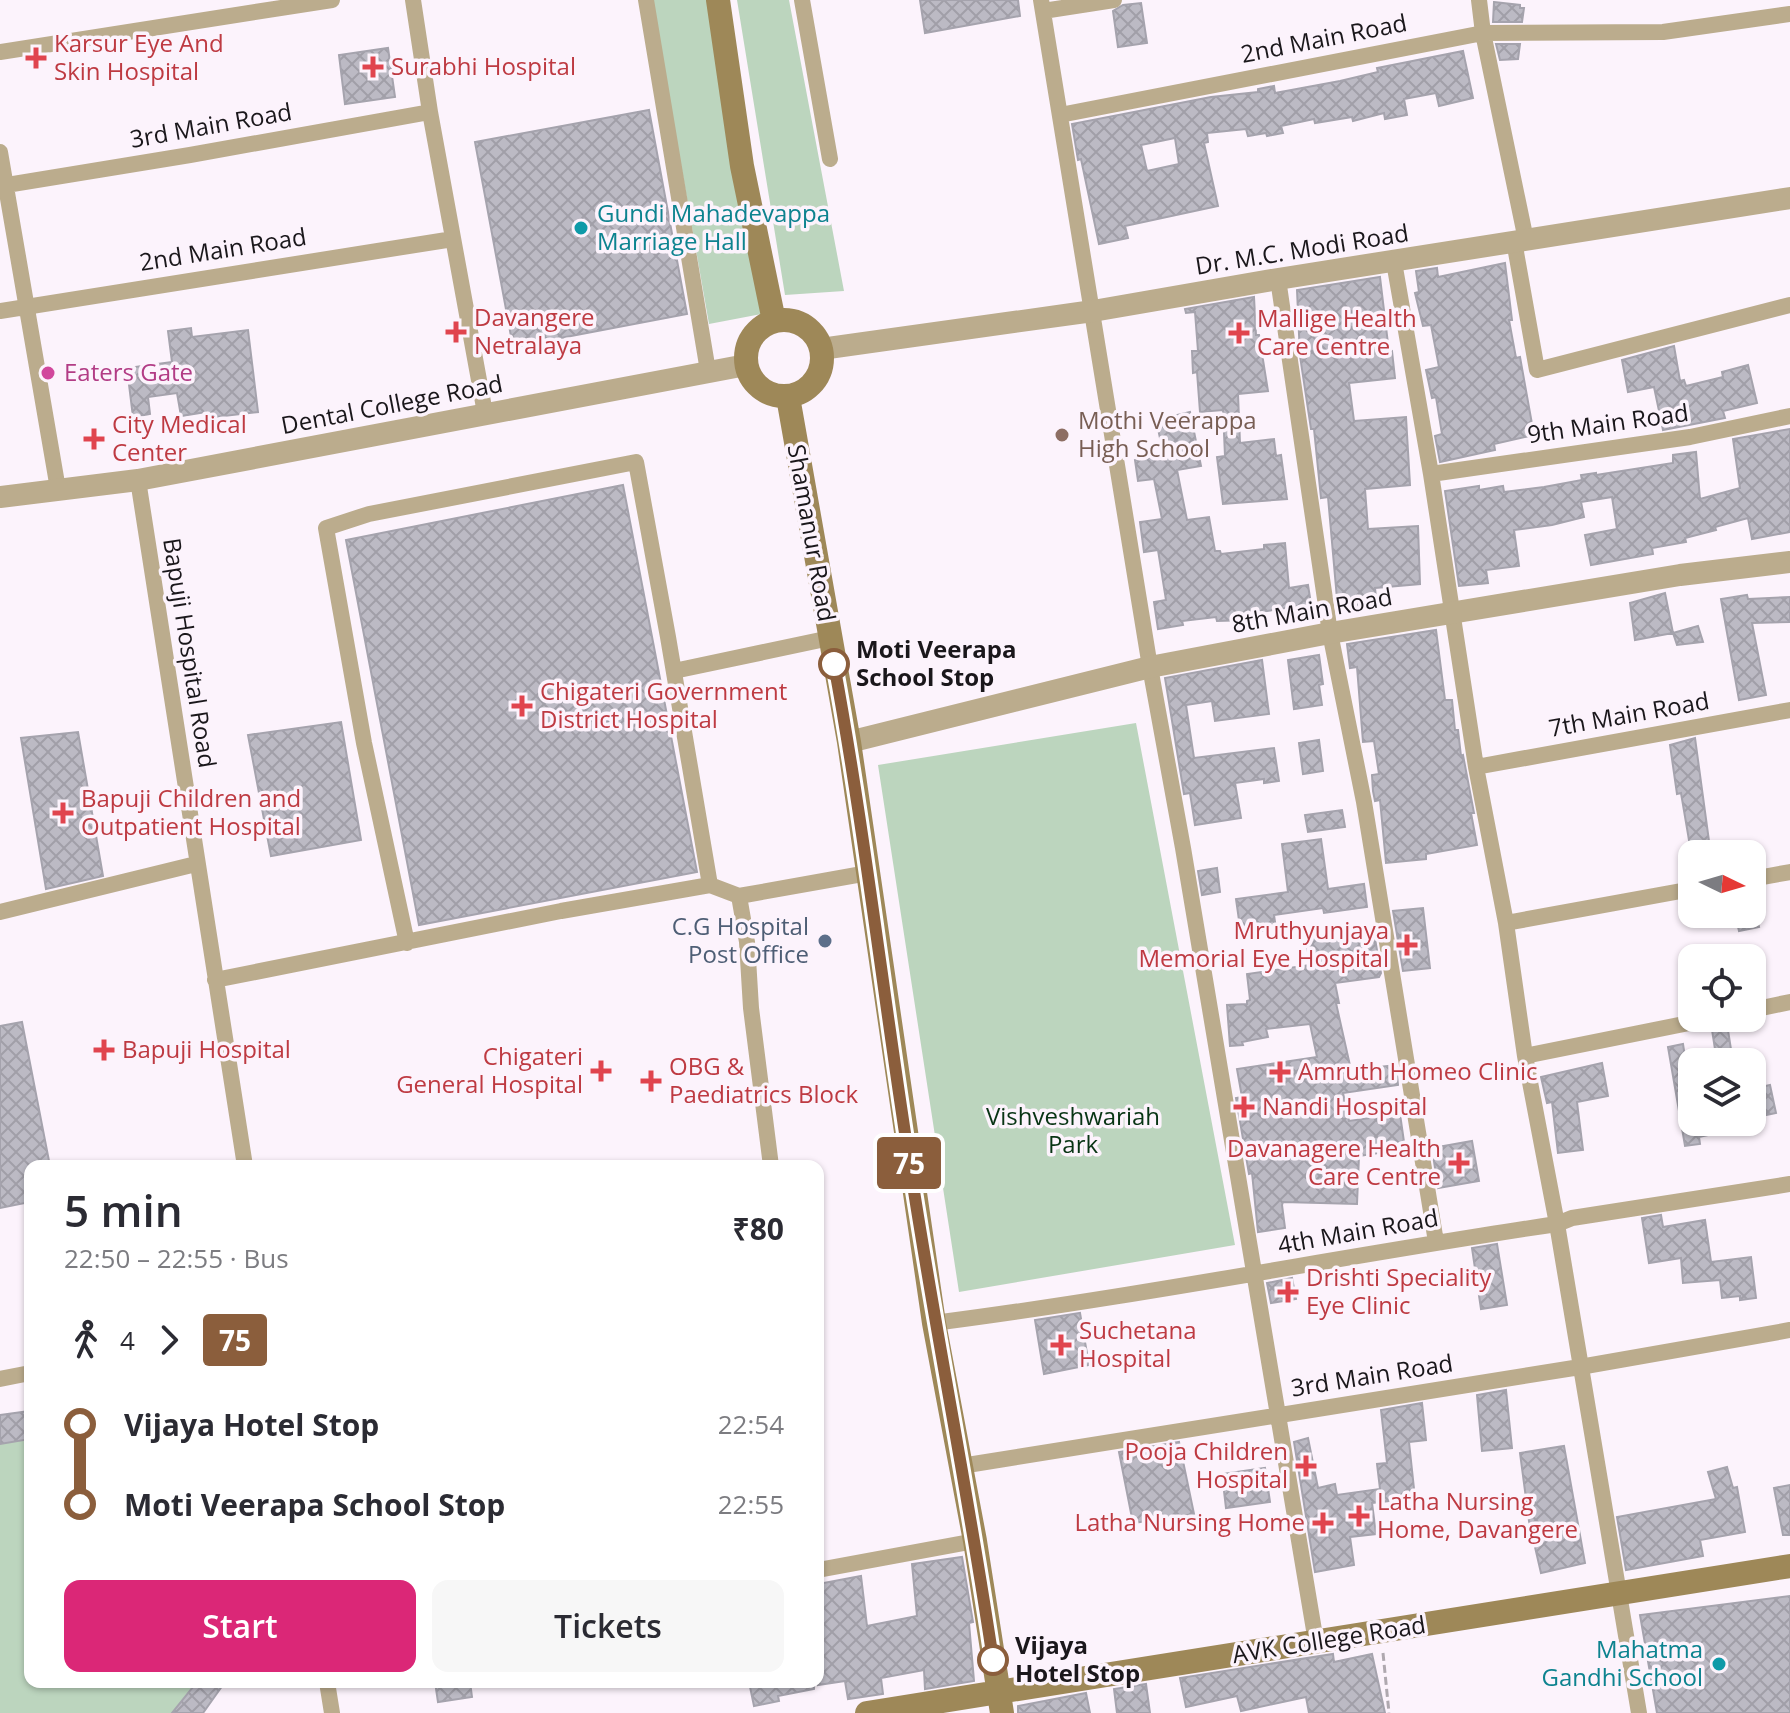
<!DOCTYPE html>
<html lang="en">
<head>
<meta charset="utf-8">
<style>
  :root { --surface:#fff; --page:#f7f7f7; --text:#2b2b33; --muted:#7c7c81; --accent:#db2777 }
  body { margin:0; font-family:"Open Sans",sans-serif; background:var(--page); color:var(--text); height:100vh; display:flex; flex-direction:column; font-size:30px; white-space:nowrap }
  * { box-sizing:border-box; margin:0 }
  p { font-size:26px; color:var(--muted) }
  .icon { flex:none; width:44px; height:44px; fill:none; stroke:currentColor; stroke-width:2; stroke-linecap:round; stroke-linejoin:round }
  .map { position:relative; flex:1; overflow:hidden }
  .panel { position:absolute; left:24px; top:1160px; width:800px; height:528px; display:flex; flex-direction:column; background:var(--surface); border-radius:16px; box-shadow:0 2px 6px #0004 }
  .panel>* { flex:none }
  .badge { padding:0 16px; border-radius:6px; font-size:28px; line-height:52px }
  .needle { width:52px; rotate:95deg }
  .tools { position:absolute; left:1678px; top:840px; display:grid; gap:16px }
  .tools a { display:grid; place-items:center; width:88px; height:88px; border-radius:16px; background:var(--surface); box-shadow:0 2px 6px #0004; font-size:40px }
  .map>.badge { position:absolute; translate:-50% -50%; box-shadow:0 0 0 4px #fff }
  .legs { display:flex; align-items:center; gap:12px; height:88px; padding:0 40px; font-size:26px }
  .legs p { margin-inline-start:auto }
  .summary { display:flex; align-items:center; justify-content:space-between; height:136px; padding:0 40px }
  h1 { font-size:44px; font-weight:600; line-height:60px }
  .primary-button { display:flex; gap:16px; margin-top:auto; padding:16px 40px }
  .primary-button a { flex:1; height:92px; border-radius:16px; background:var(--accent); color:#fff; font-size:32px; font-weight:600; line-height:92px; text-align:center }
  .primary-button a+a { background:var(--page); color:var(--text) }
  ul { padding:0 40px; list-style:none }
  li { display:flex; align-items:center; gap:28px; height:80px; font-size:30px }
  li i { display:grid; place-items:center; width:12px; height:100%; margin:0 10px; background:currentColor }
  li i::after { content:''; width:20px; height:20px; margin:-10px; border:6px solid; border-radius:50%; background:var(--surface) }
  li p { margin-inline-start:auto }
  li:first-child i { background:linear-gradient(#0000 50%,currentColor 0) }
  li:last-child i { background:linear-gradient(currentColor 50%,#0000 0) }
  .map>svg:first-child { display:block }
  .park { fill:#bcd5be }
  .building { fill:url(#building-cross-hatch); stroke:#a5a3ad; stroke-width:2; fill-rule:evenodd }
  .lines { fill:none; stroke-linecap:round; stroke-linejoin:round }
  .path { stroke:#afa8af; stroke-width:3; stroke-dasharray:8 4; stroke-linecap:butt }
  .minor { stroke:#bbac8d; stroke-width:16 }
  .tertiary { stroke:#bbac8d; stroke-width:22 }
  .secondary { stroke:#9e8858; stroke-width:24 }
  .line-1-casing { stroke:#fff; stroke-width:18 }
  .line-1 { stroke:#8b5e3c; stroke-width:12 }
  .health-dot { fill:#e0444e; stroke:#fcf3fc; stroke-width:3 }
  .culture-dot { fill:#0f9aa8; stroke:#fcf3fc; stroke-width:3 }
  .hotel-dot { fill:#d1479c; stroke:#fcf3fc; stroke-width:3 }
  .education-dot { fill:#8d6e63; stroke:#fcf3fc; stroke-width:3 }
  .stop-1-dot { fill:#fff; stroke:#8b5e3c; stroke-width:4 }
  .service-dot { fill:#5c6f8a; stroke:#fcf3fc; stroke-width:3 }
  .labels { text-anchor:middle; stroke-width:7; stroke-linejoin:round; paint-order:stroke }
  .street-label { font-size:24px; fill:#1a171b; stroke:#fcf3fc }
  .health-label { font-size:24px; fill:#be3a42; stroke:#fcf3fc; text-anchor:start }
  .culture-label { font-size:24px; fill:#0d838f; stroke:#fcf3fc; text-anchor:start }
  .hotel-label { font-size:24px; fill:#b23c85; stroke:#fcf3fc; text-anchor:start }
  .education-label { font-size:24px; fill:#785e54; stroke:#fcf3fc; text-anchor:start }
  .stop-label { font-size:24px; font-weight:bold; fill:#1a171b; stroke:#fcf3fc; text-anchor:start }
  .service-label { font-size:24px; fill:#4e5e75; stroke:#fcf3fc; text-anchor:end }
  .park-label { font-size:24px; fill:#083414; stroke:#fcf3fc }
</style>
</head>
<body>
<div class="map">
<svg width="1790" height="1713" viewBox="0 0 1790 1713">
  <defs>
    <pattern id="building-cross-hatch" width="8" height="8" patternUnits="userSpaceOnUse" patternTransform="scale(2)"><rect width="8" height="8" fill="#bcbac4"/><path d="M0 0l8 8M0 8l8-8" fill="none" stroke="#a19fa8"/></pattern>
  </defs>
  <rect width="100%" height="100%" fill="#fcf3fc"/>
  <path class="park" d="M652,0h64l51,313 -58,11z
    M737,0h52l55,291 -59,4z
    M1136,723l99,522 -276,47 -81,-527z
    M30,1411v271h193l-20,31h-203v-298z"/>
  <path class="building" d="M920,0h98l2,16 -95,17z
    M1494,2l26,3v3h4l-2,14h-29z
    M1141,3l6,40 -29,4 -5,-36 10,-6z
    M1496,44h24l-2,15 -18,1z
    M388,48l7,49 -50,7 -6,-49z
    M1463,51l10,47 -34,8 -3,-13 -32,6 3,16 -22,4 -1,-6 -31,8 -1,-4 -37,6 -1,-4 -33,7 2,7 -16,3 -1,-3 -18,3 -2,-7 -39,4 1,9 -4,1 14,63 -93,20 3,12 -29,6 -18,-85 -3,1 -6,-36 139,-27 47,-5v-3l16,-3 1,7 65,-12 38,-9 -1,-4zM1175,138l4,26 -32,7 -6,-26z
    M649,110l38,204 -174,33 -38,-205z
    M1505,263l7,57h-3l7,38 4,-1 14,78 -40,9 1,6 -55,12 -5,-26 7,-2 -6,-37 -4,1 -6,-28 13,-3 -8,-42 -8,1 -8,-33 4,-1 -3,-21 21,-3 1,9z
    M1380,277l9,75 3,-1 3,27 -46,5 5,38 52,-4 4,68 -45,4 3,40 50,-3 2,58 -45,4 2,18 -39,4 -10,-113 -7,1 -7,-69h-3l-11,-73 -3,-66z
    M1254,297l2,38h3l9,56 -30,3 2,49 34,-4 2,17 5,-1 6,44 -64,5 -6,-47 8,-1 -2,-46 -23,2 -3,-40 -4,1 -1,-22h6l-3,-39 -9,1 -1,-4z
    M191,328l1,9 56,-7 10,82 -51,6 -1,-6 -25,4 -4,-23 -29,4 2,17 -17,3 -6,-49 45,-6 -4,-31z
    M1674,346l6,35 4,-1 2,6 37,-9 -1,-5 26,-7 9,38 -34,8 2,7 -62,12 -9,-43 -26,5 -6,-32z
    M1190,412l11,54 -24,4 10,50 22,-3 6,34h5l1,3 43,-5v-4l21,-2 4,45 19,-3 3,19 -63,10 1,6 -32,1 -1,-4 -34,4 1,4 -25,4 -4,-27 12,-2 -8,-50 -14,2 -4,-30 22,-3 -8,-40 -16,2 -3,-21 29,-4 -8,-36z
    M1790,429v103l-38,7 -4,-21 -33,9 1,3 -31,8 1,4 -34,6 1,6 -62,11 -6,-30 32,-6 -5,-32 -31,5 3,15 -32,8 -38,5 5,36 -33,4 2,13 -29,3 -14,-95 34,-5v4l24,-4 1,6 40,-5 38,-7 -1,-5 15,-2v2l77,-12v-8l23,-3 4,47 40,-11 -7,-49z
    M623,485l74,387 -278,53 -73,-385z
    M1665,593l8,40 -38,7 -5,-37z
    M1747,595l1,4 42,-2v25l-38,1 14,72 -27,5 -18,-101z
    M1698,626l5,16 -26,3 -4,-12z
    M1436,630l9,70h7l3,30h3l3,26 2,-1 11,58h-3l6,32 -51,9v5l-40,4 -6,-63 -5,1 -2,-10 -1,-16 7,-1 -5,-33 -11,1 -6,-75 -7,1 -3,-24z
    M1319,655l4,29 -4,1 3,20 -28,4 -6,-49z
    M1262,660l7,54 -54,7 -3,-20 -26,4 8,53 80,-10 5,33 -15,2v-4l-29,4 6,35 -46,7 -5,-32 -6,1 -19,-116z
    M341,722l20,118 -90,16 -23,-121z
    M78,732l25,144 -57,13 -25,-151z
    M1695,738l14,103 -19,5 -9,-53 -4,1 -7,-49z
    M1319,740l4,31 -20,3 -4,-31z
    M1342,810l3,17 -37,5 -3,-17z
    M1321,839l7,50 36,-5 3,23 -43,6 -1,-5 -49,7 2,14 -35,5 -5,-35 52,-7 -6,-48z
    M1217,868l3,24 -18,3 -4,-24z
    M1423,908l7,60 -27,3 -10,-60z
    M1735,914h21l3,13 -20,4z
    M1374,933l7,40 -2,4 -44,6 4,20h-3l15,67 45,-5 2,20 -55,8 6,28 51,-7 5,35 -46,7 -2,48 -74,-2 -1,3 3,23 -27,4 -6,-59 -3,1 -13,-76 6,-1 -5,-28 80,-12 -7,-33 -44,5 2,8 -26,5 1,3 -13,1 -3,-41 20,-1v-3l3,-1 -3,-26 63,-9 -4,-26 31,-5 1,4z
    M22,1022l28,144h-20v36l-30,6v-182z
    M1727,1024l6,38h-16l-5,-32z
    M1683,1044l9,59v19h47l1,6 -41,9 1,7 -15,2 -17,-99z
    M1602,1063l6,33 -31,6 6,48 -25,3 -6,-51 -5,1 -6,-26z
    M1770,1085l6,28 -24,5v-29z
    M1472,1141l7,40 -41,7 -6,-40z
    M1661,1215l2,12 42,-7 6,42 40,-5 5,41 -16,2v-4l-18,2 -2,-18 -37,3 -2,-25 -32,5 -7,-45z
    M1497,1244l10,61 -26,4 -9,-61z
    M1292,1278l4,21 -25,4 -4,-20z
    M1080,1313l9,52 -45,9 -9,-54z
    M1506,1390l6,58 -30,3 -5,-56z
    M1422,1403l4,37 -17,2 6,56 -43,5 4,31 -26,3 4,28 -39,7 -21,-130 14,-4 10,50 17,-4 2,11 43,-6 -3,-25 10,-1 -6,-53z
    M30,1411v28l-30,5v-29z
    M1179,1442l15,72 -61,9 -14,-71z
    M1564,1446l21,117 -44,10 -12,-52 -9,-68z
    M1727,1467l6,21 4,-1 8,45 -45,8 3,16 -77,14 -9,-53 99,-18 -8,-27z
    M1265,1468l5,34 -44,6 -4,-34z
    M1790,1485v50h-7l-9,-47z
    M962,1557l11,65 -4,1 5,58 -49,8 -1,-19 -43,8 2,16 -35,5 -3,-18 -27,4v-101l43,-8 6,50 50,-10 -5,-52z
    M1790,1596v117h-133l-17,-98z
    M1333,1654l1,8 38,-8 13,59h-76l-3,-16 -65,14 -4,-15 -51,11 -6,-29z
    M197,1682h28l-22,31h-31z
    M435,1682h35l2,15 -34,5z
    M749,1682h65v7l-36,7 1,5 -25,5z
    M1146,1684l4,29h-33l-3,-24z
    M1086,1693l4,20h-72v-7z"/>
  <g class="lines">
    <path class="path" d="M1383,1653l6,60"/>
    <path class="minor" d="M413,0l17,112 55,301
      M646,0l62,371
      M802,0l28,159
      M1041,0l109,667 33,181 133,794
      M1479,0l4,33 43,207
      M1043,11l71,-11
      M0,52l332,-52
      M1060,115l423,-82 180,-1 127,-18
      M0,152l58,337
      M0,186l190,-31 240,-43
      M1514,241l23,129 253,-65
      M1394,262l37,212 45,293 30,156 19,133 32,168 82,489
      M1278,279l52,354 34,169 72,440
      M0,311l453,-72
      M1431,474l259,-37 100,-21
      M138,480l107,686
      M674,671l156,-33
      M1476,767l314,-57
      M1752,879l38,-7
      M0,912l196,-48
      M1506,923l186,-34
      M407,943l-43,-200 -38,-215 43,-14 267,-52 32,175 42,248 29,11
      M215,980l346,-69 149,-26
      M1752,1010l38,-8
      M1525,1056l189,-38
      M771,1166l-20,-158 -4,-66 -8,-46 129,-23
      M934,1323c209,-27 415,-68 623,-99l15,-6 218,-34
      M0,1379l30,-6
      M961,1466l619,-99 210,-37
      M818,1570l157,-29
      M327,1682l5,31"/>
    <path class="tertiary" d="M821,349l272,-38 185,-32 512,-81
      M0,497l138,-17 608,-115
      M849,742l301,-75 180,-34 350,-58 110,-13"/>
    <path class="secondary" d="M718,0l24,166 32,155
      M746 358a38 38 0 1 1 76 0a38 38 0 1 1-76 0Z
      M788,397l61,345 85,581 41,218 27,172
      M867,1713l923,-147"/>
  </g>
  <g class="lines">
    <g class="line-1-casing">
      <path id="line-1" d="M834,664c31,168 50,338 77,508 25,163 58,325 82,488"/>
    </g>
    <use href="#line-1" class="line-1"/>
  </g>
  <g class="health-dot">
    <path d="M32 46h8v8h8v8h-8v8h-8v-8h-8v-8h8z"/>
    <path d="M369 55h8v8h8v8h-8v8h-8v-8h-8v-8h8z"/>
    <path d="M452 320h8v8h8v8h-8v8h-8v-8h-8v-8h8z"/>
    <path d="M1235 321h8v8h8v8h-8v8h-8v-8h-8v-8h8z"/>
    <path d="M90 427h8v8h8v8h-8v8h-8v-8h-8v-8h8z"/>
    <path d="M518 694h8v8h8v8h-8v8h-8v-8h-8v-8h8z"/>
    <path d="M59 801h8v8h8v8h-8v8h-8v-8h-8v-8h8z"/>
    <path d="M1403 933h8v8h8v8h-8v8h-8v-8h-8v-8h8z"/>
    <path d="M100 1038h8v8h8v8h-8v8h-8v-8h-8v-8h8z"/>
    <path d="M597 1059h8v8h8v8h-8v8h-8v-8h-8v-8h8z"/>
    <path d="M1276 1060h8v8h8v8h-8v8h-8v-8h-8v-8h8z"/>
    <path d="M647 1069h8v8h8v8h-8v8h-8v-8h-8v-8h8z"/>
    <path d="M1240 1095h8v8h8v8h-8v8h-8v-8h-8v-8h8z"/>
    <path d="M1455 1151h8v8h8v8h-8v8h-8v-8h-8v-8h8z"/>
    <path d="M1284 1280h8v8h8v8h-8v8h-8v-8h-8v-8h8z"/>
    <path d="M1057 1333h8v8h8v8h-8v8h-8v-8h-8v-8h8z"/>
    <path d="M1302 1454h8v8h8v8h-8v8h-8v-8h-8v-8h8z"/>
    <path d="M1355 1504h8v8h8v8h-8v8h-8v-8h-8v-8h8z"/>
    <path d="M1319 1511h8v8h8v8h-8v8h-8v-8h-8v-8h8z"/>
  </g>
  <g class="culture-dot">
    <circle cx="581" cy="228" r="8"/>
    <circle cx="1719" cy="1664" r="8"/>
  </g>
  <circle class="hotel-dot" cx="48" cy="373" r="8"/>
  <circle class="education-dot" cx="1062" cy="435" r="8"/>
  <g class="stop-1-dot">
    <circle cx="834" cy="664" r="14"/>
    <circle cx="993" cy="1660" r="14"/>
  </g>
  <circle class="service-dot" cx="825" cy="941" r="8"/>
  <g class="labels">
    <g class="street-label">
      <text transform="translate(1324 39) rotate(-11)" y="8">2nd Main Road</text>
      <text transform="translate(211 126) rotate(-10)" y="8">3rd Main Road</text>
      <text transform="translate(223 250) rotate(-9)" y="8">2nd Main Road</text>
      <text transform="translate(1302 250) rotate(-9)" y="8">Dr. M.C. Modi Road</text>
      <text transform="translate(392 405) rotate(-11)" y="8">Dental College Road</text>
      <text transform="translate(1608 424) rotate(-8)" y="8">9th Main Road</text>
      <text transform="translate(811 533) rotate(80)" y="8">Shamanur Road</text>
      <text transform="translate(1312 611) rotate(-10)" y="8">8th Main Road</text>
      <text transform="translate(189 653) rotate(81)" y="8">Bapuji Hospital Road</text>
      <text transform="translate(1629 715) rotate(-10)" y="8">7th Main Road</text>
      <text transform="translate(1358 1232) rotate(-10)" y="8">4th Main Road</text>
      <text transform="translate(1372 1376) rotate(-9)" y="8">3rd Main Road</text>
      <text transform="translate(1329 1640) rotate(-9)" y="8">AVK College Road</text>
    </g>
    <g class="health-label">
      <text x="54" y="52">Karsur Eye And<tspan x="54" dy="28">Skin Hospital</tspan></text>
      <text x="391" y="75">Surabhi Hospital</text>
      <text x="474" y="326">Davangere<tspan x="474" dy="28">Netralaya</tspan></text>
      <text x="1257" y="327">Mallige Health<tspan x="1257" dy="28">Care Centre</tspan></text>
      <text x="112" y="433">City Medical<tspan x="112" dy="28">Center</tspan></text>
      <text x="540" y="700">Chigateri Government<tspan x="540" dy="28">District Hospital</tspan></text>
      <text x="81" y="807">Bapuji Children and<tspan x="81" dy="28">Outpatient Hospital</tspan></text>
      <text x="1389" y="939" text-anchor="end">Mruthyunjaya<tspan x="1389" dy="28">Memorial Eye Hospital</tspan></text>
      <text x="122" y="1058">Bapuji Hospital</text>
      <text x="583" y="1065" text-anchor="end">Chigateri<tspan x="583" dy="28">General Hospital</tspan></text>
      <text x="669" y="1075">OBG &amp;<tspan x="669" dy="28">Paediatrics Block</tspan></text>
      <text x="1298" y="1080">Amruth Homeo Clinic</text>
      <text x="1262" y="1115">Nandi Hospital</text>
      <text x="1441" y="1157" text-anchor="end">Davanagere Health<tspan x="1441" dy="28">Care Centre</tspan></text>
      <text x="1306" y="1286">Drishti Speciality<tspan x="1306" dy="28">Eye Clinic</tspan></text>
      <text x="1079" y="1339">Suchetana<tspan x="1079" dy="28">Hospital</tspan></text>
      <text x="1288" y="1460" text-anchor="end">Pooja Children<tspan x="1288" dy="28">Hospital</tspan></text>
      <text x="1377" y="1510">Latha Nursing<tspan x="1377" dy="28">Home, Davangere</tspan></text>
      <text x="1305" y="1531" text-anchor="end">Latha Nursing Home</text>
    </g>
    <g class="culture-label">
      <text x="597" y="222">Gundi Mahadevappa<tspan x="597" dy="28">Marriage Hall</tspan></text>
      <text x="1703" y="1658" text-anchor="end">Mahatma<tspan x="1703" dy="28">Gandhi School</tspan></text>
    </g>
    <g class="hotel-label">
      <text x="64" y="381">Eaters Gate</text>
    </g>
    <g class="education-label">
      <text x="1078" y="429">Mothi Veerappa<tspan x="1078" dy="28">High School</tspan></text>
    </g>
    <g class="stop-label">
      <text x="856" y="658">Moti Veerapa<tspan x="856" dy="28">School Stop</tspan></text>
      <text x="1015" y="1654">Vijaya<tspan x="1015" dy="28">Hotel Stop</tspan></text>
    </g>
    <g class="service-label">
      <text x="809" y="935">C.G Hospital<tspan x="809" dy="28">Post Office</tspan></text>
    </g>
    <g class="park-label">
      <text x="1073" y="1125">Vishveshwariah<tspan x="1073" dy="28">Park</tspan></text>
    </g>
  </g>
</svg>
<div class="tools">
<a><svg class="needle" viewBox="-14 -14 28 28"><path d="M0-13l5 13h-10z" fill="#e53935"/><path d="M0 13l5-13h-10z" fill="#7c7c81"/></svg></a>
<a><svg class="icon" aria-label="locate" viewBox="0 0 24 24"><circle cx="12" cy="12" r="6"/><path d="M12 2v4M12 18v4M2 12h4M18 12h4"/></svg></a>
<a><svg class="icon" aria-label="layers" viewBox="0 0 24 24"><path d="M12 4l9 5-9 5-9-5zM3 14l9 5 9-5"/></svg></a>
</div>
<b class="badge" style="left:909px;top:1163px;background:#8b5e3c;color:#fff">75</b>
<section class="panel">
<div class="summary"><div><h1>5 min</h1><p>22:50 – 22:55 · Bus</p></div><b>₹80</b></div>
<div class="legs"><svg class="icon" aria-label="walk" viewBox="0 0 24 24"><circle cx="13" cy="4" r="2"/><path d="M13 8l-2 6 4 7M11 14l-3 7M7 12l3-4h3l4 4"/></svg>4<svg class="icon" aria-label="forward" viewBox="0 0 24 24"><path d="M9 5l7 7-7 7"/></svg><b class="badge" style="background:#8b5e3c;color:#fff">75</b></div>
<ul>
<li><i style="color:#8b5e3c"></i><b>Vijaya Hotel Stop</b><p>22:54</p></li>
<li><i style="color:#8b5e3c"></i><b>Moti Veerapa School Stop</b><p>22:55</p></li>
</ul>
<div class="primary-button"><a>Start</a><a>Tickets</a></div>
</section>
</div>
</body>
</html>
